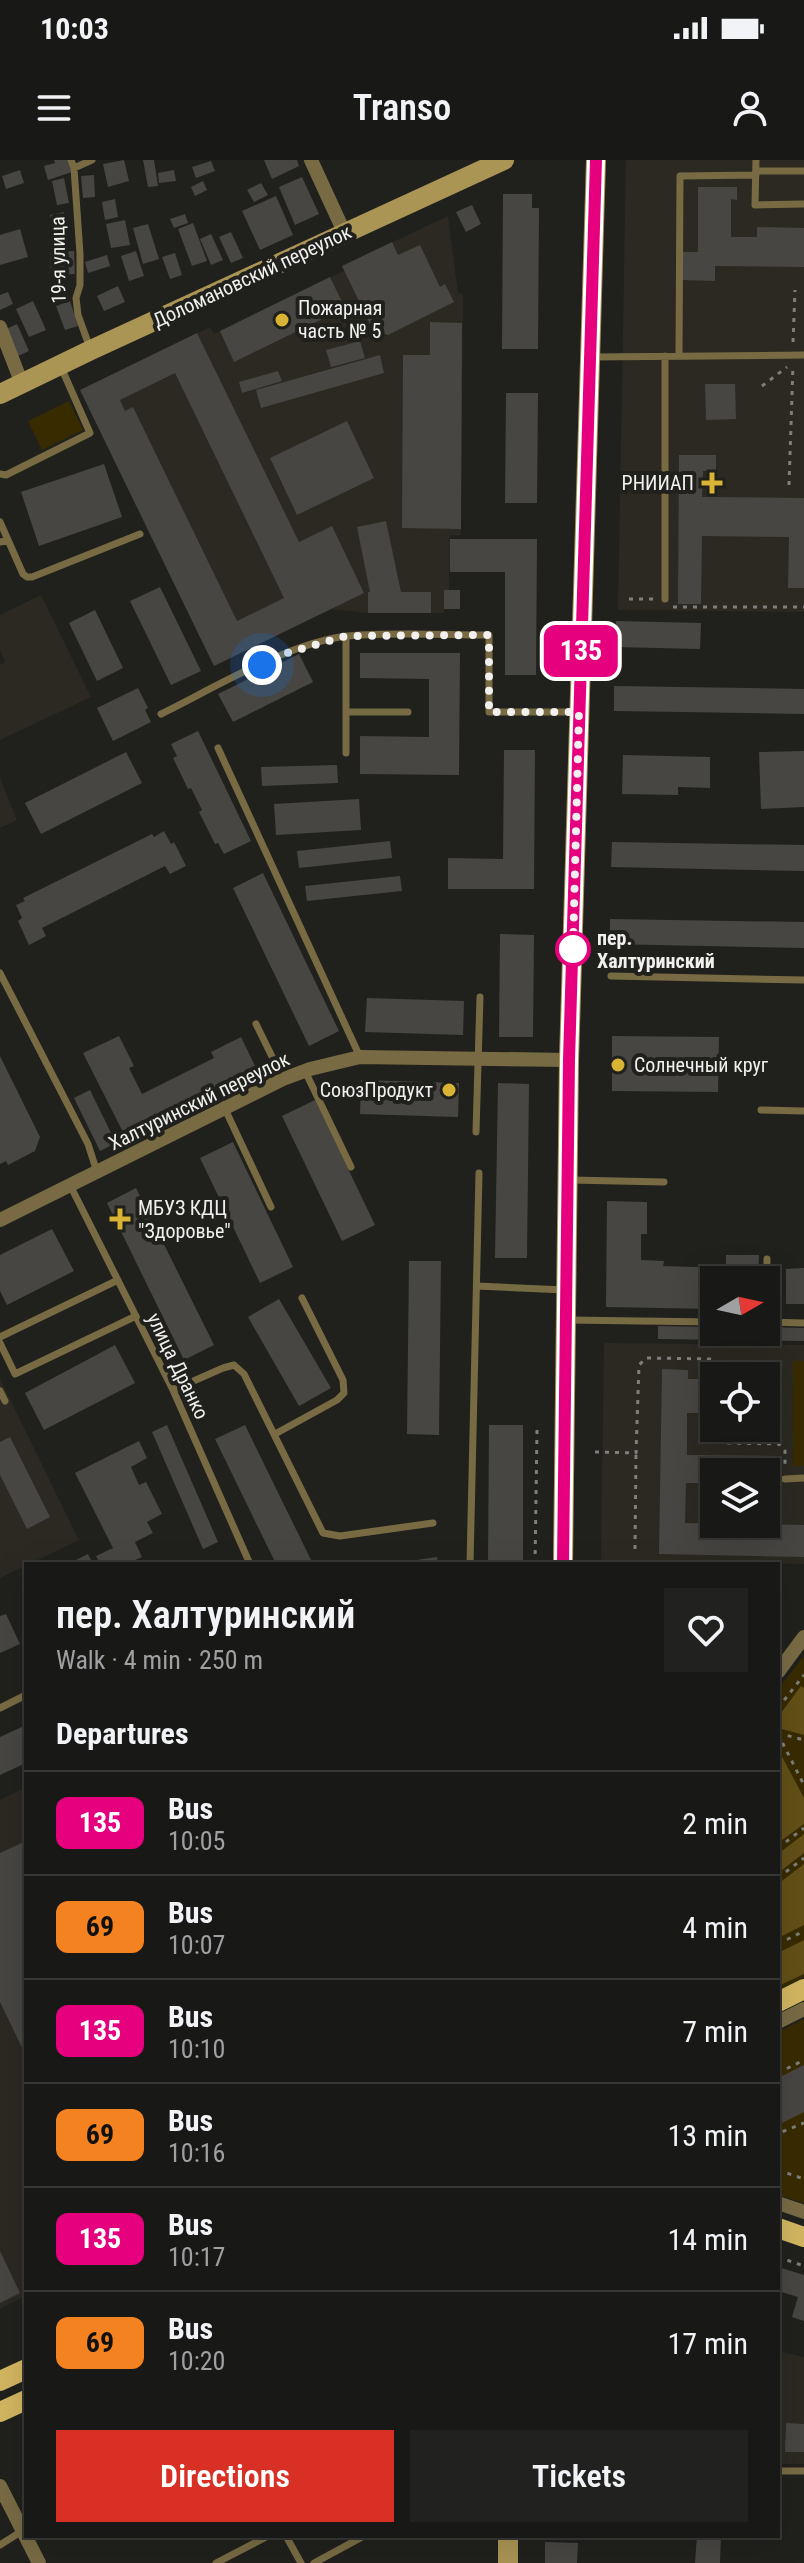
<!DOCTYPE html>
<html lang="en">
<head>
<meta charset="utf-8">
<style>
  :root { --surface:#181816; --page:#21211f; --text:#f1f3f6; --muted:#9fa0a1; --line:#363735; --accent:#d93025 }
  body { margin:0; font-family:"Roboto Condensed",sans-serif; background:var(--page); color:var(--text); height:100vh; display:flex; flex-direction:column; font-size:30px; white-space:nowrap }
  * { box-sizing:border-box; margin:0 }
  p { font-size:26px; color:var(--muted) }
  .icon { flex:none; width:44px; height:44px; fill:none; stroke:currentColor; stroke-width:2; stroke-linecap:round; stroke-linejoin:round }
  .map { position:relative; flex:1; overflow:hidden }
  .drawer { position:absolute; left:24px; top:1402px; width:756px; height:976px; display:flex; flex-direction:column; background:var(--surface); border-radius:0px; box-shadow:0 8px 32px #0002,0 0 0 2px var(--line) }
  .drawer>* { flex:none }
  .badge { padding:0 16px; border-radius:12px; font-size:28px; line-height:52px }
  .needle { width:52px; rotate:81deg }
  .controls { position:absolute; left:700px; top:1106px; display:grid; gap:16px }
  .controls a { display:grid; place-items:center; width:80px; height:80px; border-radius:0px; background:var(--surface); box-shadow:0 8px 32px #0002,0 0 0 2px var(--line); font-size:40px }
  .you { position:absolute; width:40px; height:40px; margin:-20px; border:6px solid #fff; border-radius:50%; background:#1a73e8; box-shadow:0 0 0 12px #1a73e833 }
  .map>.badge { position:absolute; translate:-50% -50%; box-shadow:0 0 0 4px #fff }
  h2 { padding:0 32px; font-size:30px; line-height:72px }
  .round { display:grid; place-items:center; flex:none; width:84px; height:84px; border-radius:0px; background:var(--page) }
  .summary { display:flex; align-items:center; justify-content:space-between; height:136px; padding:0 32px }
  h1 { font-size:38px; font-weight:600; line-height:60px }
  .primary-button { display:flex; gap:16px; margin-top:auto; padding:16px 32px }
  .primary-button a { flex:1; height:92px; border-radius:0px; background:var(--accent); color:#fff; font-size:32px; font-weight:600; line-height:92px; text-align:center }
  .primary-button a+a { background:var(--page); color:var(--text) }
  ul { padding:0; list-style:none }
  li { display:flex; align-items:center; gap:24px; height:104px; padding:0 32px; border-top:2px solid var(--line) }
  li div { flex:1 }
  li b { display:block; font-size:30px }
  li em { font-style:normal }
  li .badge { min-width:88px; font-weight:700; text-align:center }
  .status { display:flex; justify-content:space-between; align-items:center; height:56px; padding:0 40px; background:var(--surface); direction:ltr }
  .status svg { height:22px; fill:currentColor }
  header { display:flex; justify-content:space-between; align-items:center; height:104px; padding:0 32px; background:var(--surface); font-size:36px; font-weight:600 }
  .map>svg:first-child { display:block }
  .built { fill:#2b2921; fill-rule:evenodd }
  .green { fill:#392b00 }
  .forest { fill:#625017 }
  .building { fill:#474643; fill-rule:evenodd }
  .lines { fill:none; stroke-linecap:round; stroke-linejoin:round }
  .path { stroke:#7e7e7c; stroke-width:3; stroke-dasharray:4 6; stroke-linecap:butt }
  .lane { stroke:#786b44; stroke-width:7 }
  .street { stroke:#786b44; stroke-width:14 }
  .secondary { stroke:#ab9555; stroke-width:20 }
  .primary { stroke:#d3b661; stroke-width:20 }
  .line-casing { stroke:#fff; stroke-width:18 }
  .line { stroke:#e6007e; stroke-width:12 }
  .walk { stroke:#f1f0ef; stroke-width:8; stroke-dasharray:0 14.4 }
  .poi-dot { fill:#d9b334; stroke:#20201d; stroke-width:3 }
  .stop-dot { fill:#fff; stroke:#e6007e; stroke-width:4 }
  .labels { text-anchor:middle; stroke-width:8; stroke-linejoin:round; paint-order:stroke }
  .street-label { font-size:20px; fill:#f1f0ef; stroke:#20201d }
  .poi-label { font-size:20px; fill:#f1f0ef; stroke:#20201d; text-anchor:start }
  .stop-label { font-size:20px; font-weight:bold; fill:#f1f0ef; stroke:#20201d; text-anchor:start }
</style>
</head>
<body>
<div class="status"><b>10:03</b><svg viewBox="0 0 49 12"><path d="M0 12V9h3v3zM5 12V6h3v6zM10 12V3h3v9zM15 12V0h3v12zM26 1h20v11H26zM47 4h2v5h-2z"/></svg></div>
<header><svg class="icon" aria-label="menu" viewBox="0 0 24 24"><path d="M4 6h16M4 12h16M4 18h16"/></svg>Transo<svg class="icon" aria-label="person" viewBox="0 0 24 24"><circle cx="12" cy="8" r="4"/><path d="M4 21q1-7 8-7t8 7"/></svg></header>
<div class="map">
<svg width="804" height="2403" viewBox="0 0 804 2403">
  <rect width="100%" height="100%" fill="#20201d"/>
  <path class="built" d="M626,0h178v452l-186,-2z
    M448,56l10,77 5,1 -2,235v6h-11l-1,56 -5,1v21h-76l-37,-4 -117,57 -133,-276 129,-63 4,7 130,-63 -2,-5z
    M41,435l50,102 -91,43v-75l5,-3 -5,-12v-35z
    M0,618l17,42 -17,8z
    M604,1183l200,2v219l-203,-3zM714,1216h52v52h-52zM714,1312h52v52h-52z
    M0,1219l79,161 -79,38z
    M26,1627v509l-26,13v-509z
    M778,2191l26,6v107h-26z"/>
  <path class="green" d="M69,241l14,29 -41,20 -14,-29z
    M793,1201h11v105h-11z
    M738,1202l44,1 -1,71h-43v-6h28v-52h-28z
    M804,1496v321l-26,13v-301z
    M804,1859v184l-26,-8v-163z"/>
  <path class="forest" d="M801,1526l3,2v47l-26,-7v-11z
    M778,1589l26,49v26l-26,19z
    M804,1674v19l-26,20v-19z
    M804,1704v61l-26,13v-54z
    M804,1780v34l-26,12v-33z"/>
  <path class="building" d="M54,0h14l4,12 -24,8 -4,-14 11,-3z
    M124,0l5,21 -21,6 -5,-23z
    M143,0h11l4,26 -10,1z
    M264,0h33l2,6 -27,13z
    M211,1l4,10 -19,7 -4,-11z
    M20,10l4,13 -18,6 -4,-13z
    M174,10l2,11 -17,2 -1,-10z
    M94,15l1,22 -12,1 -2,-22z
    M302,17l17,37 -24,11 -16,-38z
    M64,18l5,25 -12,2 -5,-24z
    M203,21l4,9 -12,6 -4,-9z
    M261,23l7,12 -14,7 -7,-12z
    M698,27h39v13l-6,-1v38h26v-10l47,1v39l-89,-1v15l-33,-1v-28h16z
    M503,34h29v14h7l-1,141h-36z
    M276,36l17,39 -33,15 -18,-39z
    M115,39l3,18 -13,3 -3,-18z
    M472,45l9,19 -15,8 -10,-20z
    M64,52l3,15 -14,3 -3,-15z
    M185,54l3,9 -14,5 -4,-9z
    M125,60l5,25 -19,3 -5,-24z
    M193,63l14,38 -15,5 -14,-37z
    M148,64l11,35 -16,5 -10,-36z
    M20,69l8,28 -28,8v-30z
    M231,72l12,26 -12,5 -12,-26z
    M211,74l12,26 -12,5 -11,-26z
    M392,82l6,13 22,-10 20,42 5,-3 9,18 -66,33 -15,-5 -31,-64z
    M74,91l1,23 -24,1 -1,-23z
    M136,91l8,25 -15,5 -8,-25z
    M175,93l7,22 -12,4 -8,-22z
    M107,95l3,11 -22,7 -3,-11z
    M330,117l15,31 -111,54 -14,-31z
    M118,126l7,16 -21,9 -7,-15z
    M8,132l5,12 -13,6v-15z
    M33,141l13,29 -17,7 -13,-28z
    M70,141l8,25 -13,4 -9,-24z
    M430,162l32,1 -1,206 -59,-1 1,-173h27z
    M17,164l12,27 -13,6 -12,-27z
    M197,173l102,209 33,-16 32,67 -150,73 -134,-276zM175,213l109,225 -47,23 -104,-214 -8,4 -5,-11z
    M360,181l5,17 -34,9 -5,-17z
    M380,195l4,18 -123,35 -5,-18z
    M278,211l4,10 -40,12 -3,-11z
    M705,224h30l1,35 -30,1z
    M506,233h32l-1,110h-32z
    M347,261l27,57 -77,37 -27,-57z
    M679,295h37v16h-13l-1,26 102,1v90h-16l1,-51 -87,-1 -1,68h-23z
    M104,304l18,53 -83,29 -18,-54z
    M386,361l15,71h30v21h-63v-21h2l-13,-65z
    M450,379h87l-1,136h-31v-103h-55z
    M160,427l41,84 -30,14 -41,-84z
    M444,430h16v19h-16z
    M95,450l28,58 -26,13 -28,-58z
    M616,461l85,2 -1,26 -85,-2z
    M360,493h100l-1,122 -99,-1v-38l69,1v-58l-69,-1z
    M299,494l14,28 -80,40 -15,-28z
    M614,526l190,3v25l-190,-3z
    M138,528l10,20 -3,2 6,12 -38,19 -16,-33z
    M198,571l53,110 -27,13 -6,-11 -3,1 -16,-32 3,-2 -11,-22 -3,1 -15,-31 4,-2 -6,-12z
    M504,590h31l-1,139h-86v-31l55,1z
    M804,591v56l-43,2 -2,-57z
    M126,592l16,31 -101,51 -16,-31z
    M623,595l87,2v31l-32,-1v8l-56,-1z
    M337,605l1,18 -76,3 -1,-19z
    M359,639l2,31 -85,5 -2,-31z
    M164,671l7,13 3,-2 12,24 -16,8 -5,-8 -123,62 4,8 -17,9 -11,-24 4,-3 -6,-13 9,-4 -2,-3 129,-64 2,3z
    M390,681l2,17 -93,10 -2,-17z
    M612,682l192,3v26l-193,-4z
    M263,713l76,158 -30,15 -76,-158z
    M400,716l2,15 -95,10 -2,-15z
    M610,759l194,3v26l-194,-4z
    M500,774l34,1 -1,102h-34z
    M367,838l97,3 -1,34 -98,-3z
    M119,876l15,30 -5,2 13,26 72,-36 -3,-6 30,-15 17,35 -132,66 -43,-85z
    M612,876l107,1 -1,55 -106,-1z
    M0,896l40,81 -5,14 -27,14 -2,-4 -6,3z
    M361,920l98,3 -1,34 -98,-3z
    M498,923l31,1 -2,174h-32z
    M90,930l26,53 -16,8 -26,-53z
    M315,940l60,125 -33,16 -60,-125z
    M233,982l60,125 -33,16 -60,-125z
    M136,1028l78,157 -30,15 -77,-157z
    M607,1041l40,1v32h-6v26l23,1 -1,5 63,2v-13h33l-1,25h-44v29l-108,-2z
    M52,1069l22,42 -67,34 -7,-14v-36z
    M409,1101h32l-2,174 -32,-1z
    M804,1108v36h-18v-35z
    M279,1139l52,89 -32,18 -51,-89z
    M658,1166l56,1v5h52v-5l38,1v13l-146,-2z
    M115,1185l20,38 -91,47 -19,-37z
    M662,1209l26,1v9h18l-1,34h-18v42l89,1v28h-10v-12h-52v11h-28l-1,40 119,2v32l-145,-3z
    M167,1265l51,117 -15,7 -51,-117z
    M245,1265l68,139h-37l-61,-125z
    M489,1265h34v139h-35z
    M10,1277l40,80 -23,12 -27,-54v-33z
    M139,1281l8,17 -16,9 8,18 7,-3 16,32 -15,8 6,11 -18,9 7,15 -15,7h-27l-4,-8 17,-8 -38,-75z
    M88,1394l5,10h-25z
    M437,1397l1,7h-35v-2z
    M6,1454l14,30 -20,9v-37z
    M26,1565v38l-26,12v-38z
    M26,1681v215l-26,-54v-149z
    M804,1905v47l-26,13v-47z
    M0,2091l20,42 -20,10z
    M778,2107l26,8v46l-12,-4 6,-20 -20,-6z
    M786,2263l18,1v28h-19z
    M697,2376h24l-1,27h-25z
    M545,2382l33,1 -1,20h-32z"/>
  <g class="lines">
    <path class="path" d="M793,182l2,-52
      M762,226l25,-19
      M789,325l4,-120
      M629,439h24
      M673,447h131
      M718,1268v8l7,7 54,1 6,7v15
      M595,1292l41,1 3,-88 7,-7 68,1 6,8v9
      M635,1389l1,-96
      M535,1404l2,-134
      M778,1548l26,-33
      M778,1573l26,7
      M778,1574l26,51
      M778,1688l26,-20
      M778,1718l26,-20
      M778,1784l26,-13
      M778,1913l26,-13
      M778,1979l1,-6 25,-10
      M778,2010l26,9
      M778,2097l26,9"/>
    <path class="lane" d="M71,0l3,8 6,86v31l-4,13 2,17 12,33
      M756,0l-1,45 49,-1
      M74,8l18,-8
      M756,11h48
      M679,196l1,-180 76,-1
      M592,197l212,-2
      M0,314l6,1 84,-42 -29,-66
      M0,362l8,18
      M0,382l8,-2 15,34 4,3h5l108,-43
      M665,439v-243
      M346,552h62
      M161,554c53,-26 129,-72 187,-78 45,-4 95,-1 141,-1v77h88
      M218,588l142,309
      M346,593v-117
      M0,813l88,171 9,28
      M611,816l193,4
      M256,864l27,55
      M305,911l46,96
      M225,949l46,98
      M761,950l43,1
      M476,972l4,-135
      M570,1020l94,2
      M70,1025l103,205 77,174
      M477,1126l88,4
      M568,1160l146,2
      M766,1160l1,-61
      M766,1162l38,1
      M0,1177l118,-57
      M0,1183l15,31 121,-58
      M173,1230l50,-22 11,-3 10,9 79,159 17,3 93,-13
      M0,1231l5,10
      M275,1274l62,-34 7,-7 -1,-13 -41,-82
      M785,1319l19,-1
      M470,1404l9,-391
      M0,1548l26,-13
      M778,2311h26
      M286,2376l15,27
      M0,2385l22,-14
      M216,2403l52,-27
      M314,2403l50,-27"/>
    <path class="street" d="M311,0l34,74
      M0,167l22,57
      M0,1060l283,-141 27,-10 50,-12 209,3
      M778,1512l26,-35
      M778,1862l26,-13
      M778,2043l26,9
      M0,2326l39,77"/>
    <path class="secondary" d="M0,234l91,-44 413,-190
      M563,1404l6,-504 27,-900
      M508,2376v27"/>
    <path class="primary" d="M778,1842l26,-13
      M778,2068l26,9
      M0,2221l26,-12
      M0,2252l26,-12"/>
  </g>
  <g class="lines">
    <g class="line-casing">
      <path id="line" d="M563,1404l6,-504 27,-900"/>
    </g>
    <use href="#line" class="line"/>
    <path class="walk" d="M262,505l25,-12 59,-17 143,-1v77h90l-6,237"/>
  </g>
  <g class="poi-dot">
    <circle cx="282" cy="160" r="8"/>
    <path d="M708 311h8v8h8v8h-8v8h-8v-8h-8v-8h8z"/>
    <circle cx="618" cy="905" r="8"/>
    <circle cx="449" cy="930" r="8"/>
    <path d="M116 1047h8v8h8v8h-8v8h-8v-8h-8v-8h8z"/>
  </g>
  <circle class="stop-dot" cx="573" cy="789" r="16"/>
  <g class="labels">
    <g class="street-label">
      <text transform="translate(58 100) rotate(-91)" y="7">19-я улица</text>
      <text transform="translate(252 116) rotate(-25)" y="7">Доломановский переулок</text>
      <text transform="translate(199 941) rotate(-26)" y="7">Халтуринский переулок</text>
      <text transform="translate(178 1206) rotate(64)" y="7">улица Дранко</text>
    </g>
    <g class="poi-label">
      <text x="298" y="155">Пожарная<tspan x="298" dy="23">часть № 5</tspan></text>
      <text x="694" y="330" text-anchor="end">РНИИАП</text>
      <text x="634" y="912">Солнечный круг</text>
      <text x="433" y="937" text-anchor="end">СоюзПродукт</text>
      <text x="138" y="1055">МБУЗ КДЦ<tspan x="138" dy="23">"Здоровье"</tspan></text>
    </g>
    <g class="stop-label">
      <text x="597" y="785">пер.<tspan x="597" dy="23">Халтуринский</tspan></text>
    </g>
  </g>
</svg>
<div class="controls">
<a><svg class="needle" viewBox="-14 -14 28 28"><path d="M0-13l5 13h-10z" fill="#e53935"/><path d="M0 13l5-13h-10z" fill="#9fa0a1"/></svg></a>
<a><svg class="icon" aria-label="locate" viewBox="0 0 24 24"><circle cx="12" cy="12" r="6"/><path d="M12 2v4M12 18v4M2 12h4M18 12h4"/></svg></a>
<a><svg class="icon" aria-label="layers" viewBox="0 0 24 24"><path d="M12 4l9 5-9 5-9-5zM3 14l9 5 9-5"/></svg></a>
</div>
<div class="you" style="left:262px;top:505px"></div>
<b class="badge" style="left:581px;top:491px;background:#e6007e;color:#fff">135</b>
<section class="drawer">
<div class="summary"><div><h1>пер. Халтуринский</h1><p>Walk · 4 min · 250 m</p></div><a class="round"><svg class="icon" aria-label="heart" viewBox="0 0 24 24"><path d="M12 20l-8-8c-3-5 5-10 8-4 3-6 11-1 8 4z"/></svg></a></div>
<h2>Departures</h2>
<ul>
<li><span class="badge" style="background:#e6007e;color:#fff">135</span><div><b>Bus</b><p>10:05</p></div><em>2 min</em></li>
<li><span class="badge" style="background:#f58220;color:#111">69</span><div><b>Bus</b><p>10:07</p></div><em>4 min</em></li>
<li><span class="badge" style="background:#e6007e;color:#fff">135</span><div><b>Bus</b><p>10:10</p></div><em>7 min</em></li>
<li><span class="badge" style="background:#f58220;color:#111">69</span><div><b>Bus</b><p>10:16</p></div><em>13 min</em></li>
<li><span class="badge" style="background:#e6007e;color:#fff">135</span><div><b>Bus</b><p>10:17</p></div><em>14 min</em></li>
<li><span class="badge" style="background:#f58220;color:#111">69</span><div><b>Bus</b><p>10:20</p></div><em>17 min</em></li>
</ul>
<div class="primary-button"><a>Directions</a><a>Tickets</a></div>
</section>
</div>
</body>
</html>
